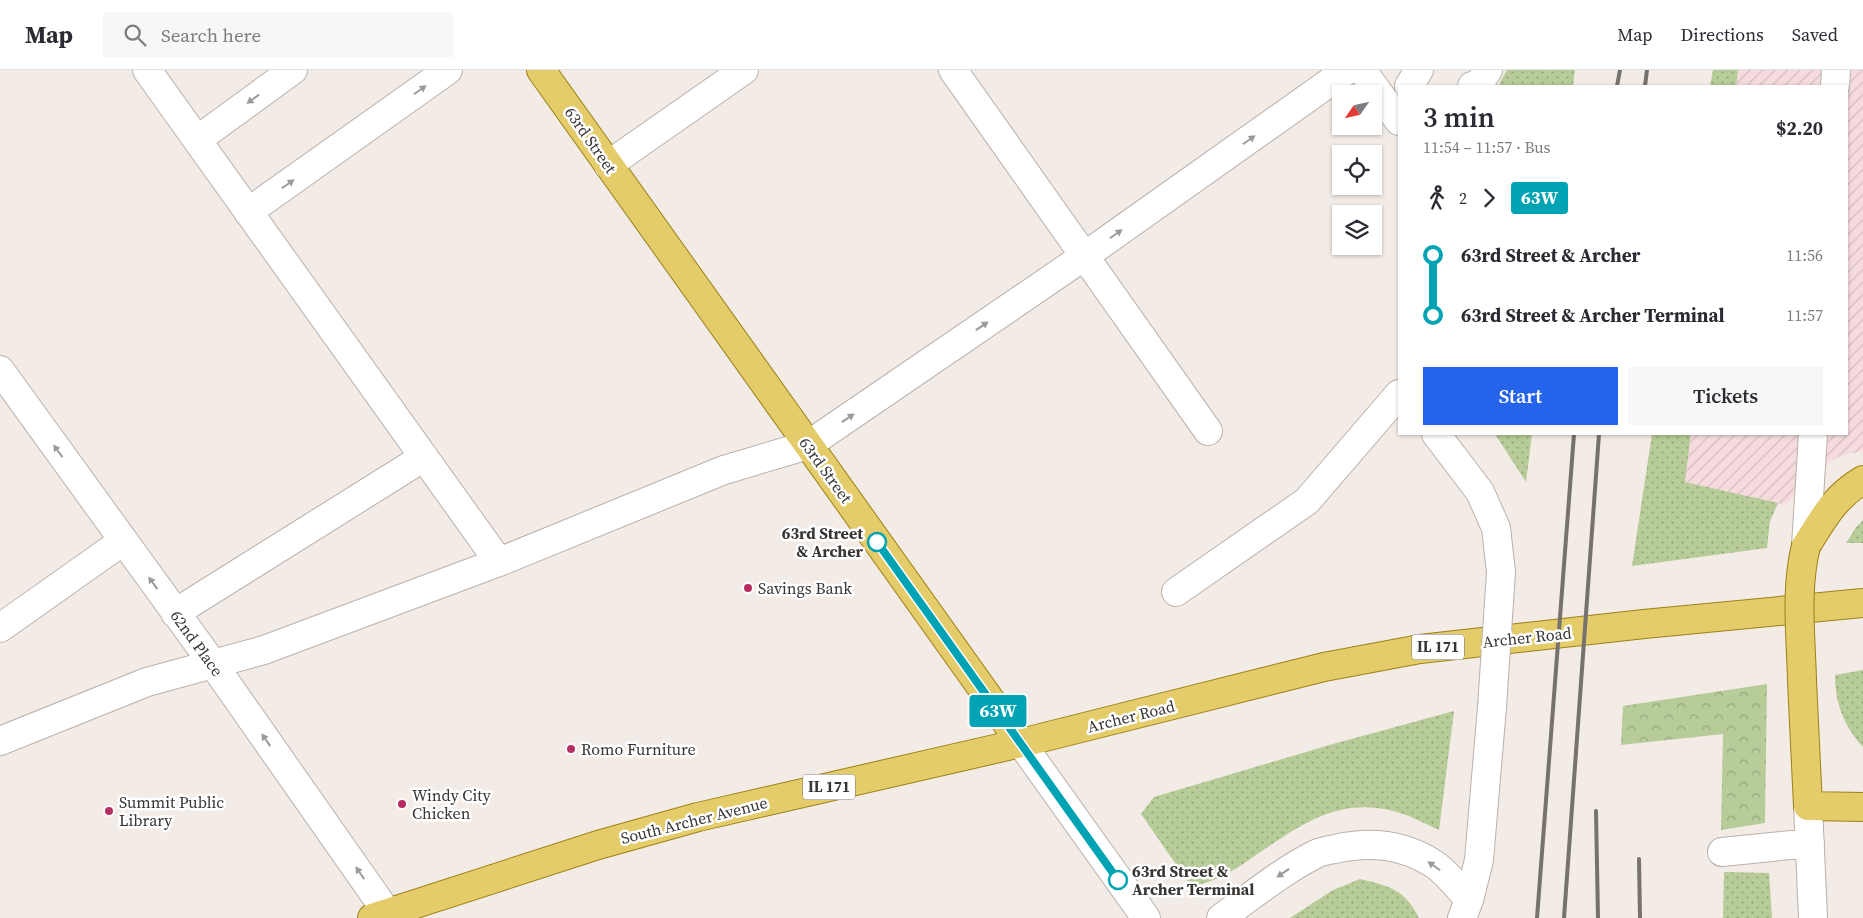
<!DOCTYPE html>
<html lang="en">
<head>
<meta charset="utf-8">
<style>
  :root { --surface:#fff; --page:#f7f7f7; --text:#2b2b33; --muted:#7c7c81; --line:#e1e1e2; --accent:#2563eb }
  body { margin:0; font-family:"Source Serif 4",serif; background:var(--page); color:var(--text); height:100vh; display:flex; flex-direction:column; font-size:19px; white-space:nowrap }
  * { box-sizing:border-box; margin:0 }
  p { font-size:16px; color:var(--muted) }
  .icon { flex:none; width:28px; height:28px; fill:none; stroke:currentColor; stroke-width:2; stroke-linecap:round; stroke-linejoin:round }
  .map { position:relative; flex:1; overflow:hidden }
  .panel { position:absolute; left:1398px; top:15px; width:450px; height:350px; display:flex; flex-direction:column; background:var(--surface); border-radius:0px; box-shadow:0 1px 4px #0004 }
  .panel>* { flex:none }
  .badge { padding:0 10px; border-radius:4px; font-size:18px; line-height:32px }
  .needle { width:32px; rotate:236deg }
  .buttons { position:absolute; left:1332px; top:15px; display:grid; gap:10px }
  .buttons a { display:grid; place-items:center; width:50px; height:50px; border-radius:0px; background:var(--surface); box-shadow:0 1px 4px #0004; font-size:25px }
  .map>.badge { position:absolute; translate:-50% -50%; box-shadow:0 0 0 2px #fff }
  .legs { display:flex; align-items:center; gap:8px; height:55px; padding:0 25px; font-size:16px }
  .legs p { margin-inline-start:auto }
  .head { display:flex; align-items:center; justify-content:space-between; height:85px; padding:0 25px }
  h1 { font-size:28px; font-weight:600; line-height:38px }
  .primary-button { display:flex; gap:10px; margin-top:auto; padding:10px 25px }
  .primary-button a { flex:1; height:58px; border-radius:0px; background:var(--accent); color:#fff; font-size:20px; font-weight:600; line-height:58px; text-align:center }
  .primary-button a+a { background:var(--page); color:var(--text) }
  ul { padding:0 25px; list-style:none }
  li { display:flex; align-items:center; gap:18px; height:60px; font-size:19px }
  li i { display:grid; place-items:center; width:8px; height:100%; margin:0 6px; background:currentColor }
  li i::after { content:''; width:12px; height:12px; margin:-6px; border:4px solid; border-radius:50%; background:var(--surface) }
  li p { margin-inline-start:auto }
  li:first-child i { background:linear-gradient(#0000 50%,currentColor 0) }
  li:last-child i { background:linear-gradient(currentColor 50%,#0000 0) }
  header { display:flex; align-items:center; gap:30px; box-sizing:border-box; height:70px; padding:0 25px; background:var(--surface); border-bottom:1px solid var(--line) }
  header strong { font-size:24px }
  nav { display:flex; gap:28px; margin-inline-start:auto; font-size:18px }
  .search { width:350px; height:45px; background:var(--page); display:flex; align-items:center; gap:12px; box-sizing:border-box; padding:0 18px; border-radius:0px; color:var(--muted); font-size:19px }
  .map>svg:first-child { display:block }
  .industrial { fill:url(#industrial-furrows) }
  .grass { fill:url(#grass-dots) }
  .forest { fill:url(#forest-crowns) }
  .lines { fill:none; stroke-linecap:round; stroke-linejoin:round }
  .minor-casing { stroke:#b9b1ac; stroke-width:30 }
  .major-casing { stroke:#9d8116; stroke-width:30 }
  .minor { stroke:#fff; stroke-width:28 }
  .major { stroke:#e5cc6a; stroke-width:28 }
  .rail { stroke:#76726e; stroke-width:4 }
  .minor-bridge-casing { stroke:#b9b1ac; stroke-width:30; stroke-linecap:butt }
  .major-bridge-casing { stroke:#9d8116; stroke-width:30; stroke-linecap:butt }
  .minor-bridge { stroke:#fff; stroke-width:28 }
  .major-bridge { stroke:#e5cc6a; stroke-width:28 }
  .oneway { fill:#9c9a99 }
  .line-1-casing { stroke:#fff; stroke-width:11 }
  .line-1 { stroke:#00a3b4; stroke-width:8 }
  .stop-1-dot { fill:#fff; stroke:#00a3b4; stroke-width:2.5 }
  .poi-dot { fill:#b82c63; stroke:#fff; stroke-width:2 }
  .labels { text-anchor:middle; stroke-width:5; stroke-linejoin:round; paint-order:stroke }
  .shield { fill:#fff; stroke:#747270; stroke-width:1 }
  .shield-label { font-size:15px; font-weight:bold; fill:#383533 }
  .street-label { font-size:16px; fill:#383533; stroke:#fff }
  .stop-label { font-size:16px; font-weight:bold; fill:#383533; stroke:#fff; text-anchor:end }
  .poi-label { font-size:16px; fill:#383533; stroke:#fff; text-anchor:start }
</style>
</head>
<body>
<header>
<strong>Map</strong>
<div class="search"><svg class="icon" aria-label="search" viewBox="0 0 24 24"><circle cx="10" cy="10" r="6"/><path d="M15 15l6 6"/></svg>Search here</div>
<nav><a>Map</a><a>Directions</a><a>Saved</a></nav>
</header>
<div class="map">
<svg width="1863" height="848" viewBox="0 0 1863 848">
  <defs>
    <pattern id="industrial-furrows" width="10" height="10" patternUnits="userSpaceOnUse" patternTransform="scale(1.25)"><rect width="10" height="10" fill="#f6dbde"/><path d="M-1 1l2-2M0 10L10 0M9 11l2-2" fill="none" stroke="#d4bdbf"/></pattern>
    <pattern id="grass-dots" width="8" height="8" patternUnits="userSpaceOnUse" patternTransform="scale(1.25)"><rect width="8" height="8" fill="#b7cc98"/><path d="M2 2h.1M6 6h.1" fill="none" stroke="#96a67d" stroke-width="1.8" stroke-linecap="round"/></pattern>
    <pattern id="forest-crowns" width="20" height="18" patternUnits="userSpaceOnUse" patternTransform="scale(1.25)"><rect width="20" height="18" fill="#b7cc98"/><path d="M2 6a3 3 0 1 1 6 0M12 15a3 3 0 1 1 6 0" fill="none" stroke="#96a67d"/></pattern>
  </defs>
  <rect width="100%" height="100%" fill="#f3ebe5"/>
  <path class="industrial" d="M1738,0h125v381l-23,5 -22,12 -32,37 -101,-23 6,-48h155v-348h-110z"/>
  <path class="grass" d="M1507,0h68l-2,16h-75z
    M1713,0h25l-2,16h-26z
    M1495,364h37l-6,48z
    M1652,364h39l-6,48 93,21 -8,18 -3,27 -135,18z
    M1863,450v23h-17l11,-17z
    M1863,600v77c-19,-21 -28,-44 -28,-72z
    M1454,641l-15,119c-16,-7 -33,-17 -50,-20 -54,-12 -91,17 -133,45 -21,15 -39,27 -65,31l-50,-72 13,-17 179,-53z
    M1724,802l45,1 3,45h-49z
    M1360,809c29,7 45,10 59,39h-129l43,-28z"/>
  <path class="forest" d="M1767,614l-2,139 -44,7 2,-96 -102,11 2,-39z"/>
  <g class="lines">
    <g class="minor-casing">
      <path id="minor" d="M147,0l352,492
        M953,0l255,361
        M1362,0l37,51
        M1409,16l10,-16
        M1472,16l7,-2 9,-14
        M1835,16l1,-16
        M197,70l96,-70
        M608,95l136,-95
        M248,142l200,-142
        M0,300l213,294 178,254
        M1436,364l44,58 16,36 5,44
        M1806,476l7,-112
        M1176,522l131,-91 92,-107
        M175,543l249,-156
        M0,558l123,-87
        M0,671l147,-59 117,-32 235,-88 225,-92 84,-25 278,-190 261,-185
        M1021,673l125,175
        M1808,736l5,112
        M1722,782l88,-9
        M1221,848c31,-22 61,-47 95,-64 6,-3 13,-4 19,-5 34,-8 68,-5 99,15 13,9 24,23 35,36
        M1462,848l7,-18 10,-40 13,-153"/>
    </g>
    <g class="major-casing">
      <path id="major" d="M541,0l480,673
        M1806,476c17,-27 28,-49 57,-66
        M1802,611l6,125 55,1
        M372,848l226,-73 100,-28 323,-74 303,-76 96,-18 224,-25 219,-21"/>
    </g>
    <use href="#minor" class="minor"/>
    <use href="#major" class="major"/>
    <path class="rail" d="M1617,16l3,-16
      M1645,16l2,-16
      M1596,741l2,107
      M1639,789l1,59
      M1537,848l37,-484
      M1564,848l35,-484"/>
    <g class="minor-bridge-casing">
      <path id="minor-bridge" d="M1492,637l9,-135"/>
    </g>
    <g class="major-bridge-casing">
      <path id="major-bridge" d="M1802,611c-1,-45 -7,-91 4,-135"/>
    </g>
    <use href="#minor-bridge" class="minor-bridge"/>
    <use href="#major-bridge" class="major-bridge"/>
  </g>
  <defs><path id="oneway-solid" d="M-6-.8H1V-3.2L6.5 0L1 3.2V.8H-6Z" transform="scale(1.25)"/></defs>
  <g class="oneway">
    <use href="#oneway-solid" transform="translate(420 20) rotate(-35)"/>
    <use href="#oneway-solid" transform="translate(253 29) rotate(144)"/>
    <use href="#oneway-solid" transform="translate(1249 70) rotate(-35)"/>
    <use href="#oneway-solid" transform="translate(288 114) rotate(-35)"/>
    <use href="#oneway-solid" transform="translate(1116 164) rotate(-35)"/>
    <use href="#oneway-solid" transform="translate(982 256) rotate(-34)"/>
    <use href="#oneway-solid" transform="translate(848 348) rotate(-34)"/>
    <use href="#oneway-solid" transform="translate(58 381) rotate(-126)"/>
    <use href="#oneway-solid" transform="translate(153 513) rotate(-126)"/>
    <use href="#oneway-solid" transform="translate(266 670) rotate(-125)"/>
    <use href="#oneway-solid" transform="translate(1434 796) rotate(-145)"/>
    <use href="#oneway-solid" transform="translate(360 803) rotate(-125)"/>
    <use href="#oneway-solid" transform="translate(1283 803) rotate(146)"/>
  </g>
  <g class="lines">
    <g class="line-1-casing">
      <path id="line-1" d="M877,472l241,338"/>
    </g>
    <use href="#line-1" class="line-1"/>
  </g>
  <g class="stop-1-dot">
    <circle cx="877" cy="472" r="9"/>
    <circle cx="1118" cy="810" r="9"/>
  </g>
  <g class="poi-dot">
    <circle cx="748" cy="518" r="5"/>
    <circle cx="571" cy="679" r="5"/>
    <circle cx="402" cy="734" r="5"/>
    <circle cx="109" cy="741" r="5"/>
  </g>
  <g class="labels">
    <g class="shield">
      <rect x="1412" y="564.5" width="52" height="25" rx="4"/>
      <rect x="803" y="704.5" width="52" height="25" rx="4"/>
    </g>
    <g class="shield-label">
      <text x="1438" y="582">IL 171</text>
      <text x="829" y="722">IL 171</text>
    </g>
    <g class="street-label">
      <text transform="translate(591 70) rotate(55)" y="6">63rd Street</text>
      <text transform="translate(826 400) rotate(54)" y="6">63rd Street</text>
      <text transform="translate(1527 567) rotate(-6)" y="6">Archer Road</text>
      <text transform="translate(197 573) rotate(54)" y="6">62nd Place</text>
      <text transform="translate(1131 646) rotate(-14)" y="6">Archer Road</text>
      <text transform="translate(694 750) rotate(-14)" y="6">South Archer Avenue</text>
    </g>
    <g class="stop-label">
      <text x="863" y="469">63rd Street<tspan x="863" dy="18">&amp; Archer</tspan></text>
      <text x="1132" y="807" text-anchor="start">63rd Street &amp;<tspan x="1132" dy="18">Archer Terminal</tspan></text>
    </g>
    <g class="poi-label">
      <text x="758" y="524">Savings Bank</text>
      <text x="581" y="685">Romo Furniture</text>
      <text x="412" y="731">Windy City<tspan x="412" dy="18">Chicken</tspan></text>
      <text x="119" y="738">Summit Public<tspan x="119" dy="18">Library</tspan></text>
    </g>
  </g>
</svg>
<div class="buttons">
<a><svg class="needle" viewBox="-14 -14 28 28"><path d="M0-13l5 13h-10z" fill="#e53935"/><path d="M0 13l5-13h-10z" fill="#7c7c81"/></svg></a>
<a><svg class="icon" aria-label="locate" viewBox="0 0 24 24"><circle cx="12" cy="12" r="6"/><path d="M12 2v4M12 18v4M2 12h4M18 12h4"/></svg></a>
<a><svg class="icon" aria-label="layers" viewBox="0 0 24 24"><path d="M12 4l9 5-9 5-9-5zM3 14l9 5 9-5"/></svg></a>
</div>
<b class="badge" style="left:998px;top:641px;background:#00a3b4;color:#fff">63W</b>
<section class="panel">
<div class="head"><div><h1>3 min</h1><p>11:54 – 11:57 · Bus</p></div><b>$2.20</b></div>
<div class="legs"><svg class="icon" aria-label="walk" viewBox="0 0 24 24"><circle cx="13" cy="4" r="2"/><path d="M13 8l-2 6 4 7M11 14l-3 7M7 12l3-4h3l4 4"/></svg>2<svg class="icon" aria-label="forward" viewBox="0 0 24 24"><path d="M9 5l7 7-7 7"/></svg><b class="badge" style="background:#00a3b4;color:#fff">63W</b></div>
<ul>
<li><i style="color:#00a3b4"></i><b>63rd Street &amp; Archer</b><p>11:56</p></li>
<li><i style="color:#00a3b4"></i><b>63rd Street &amp; Archer Terminal</b><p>11:57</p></li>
</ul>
<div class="primary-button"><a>Start</a><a>Tickets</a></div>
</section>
</div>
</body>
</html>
